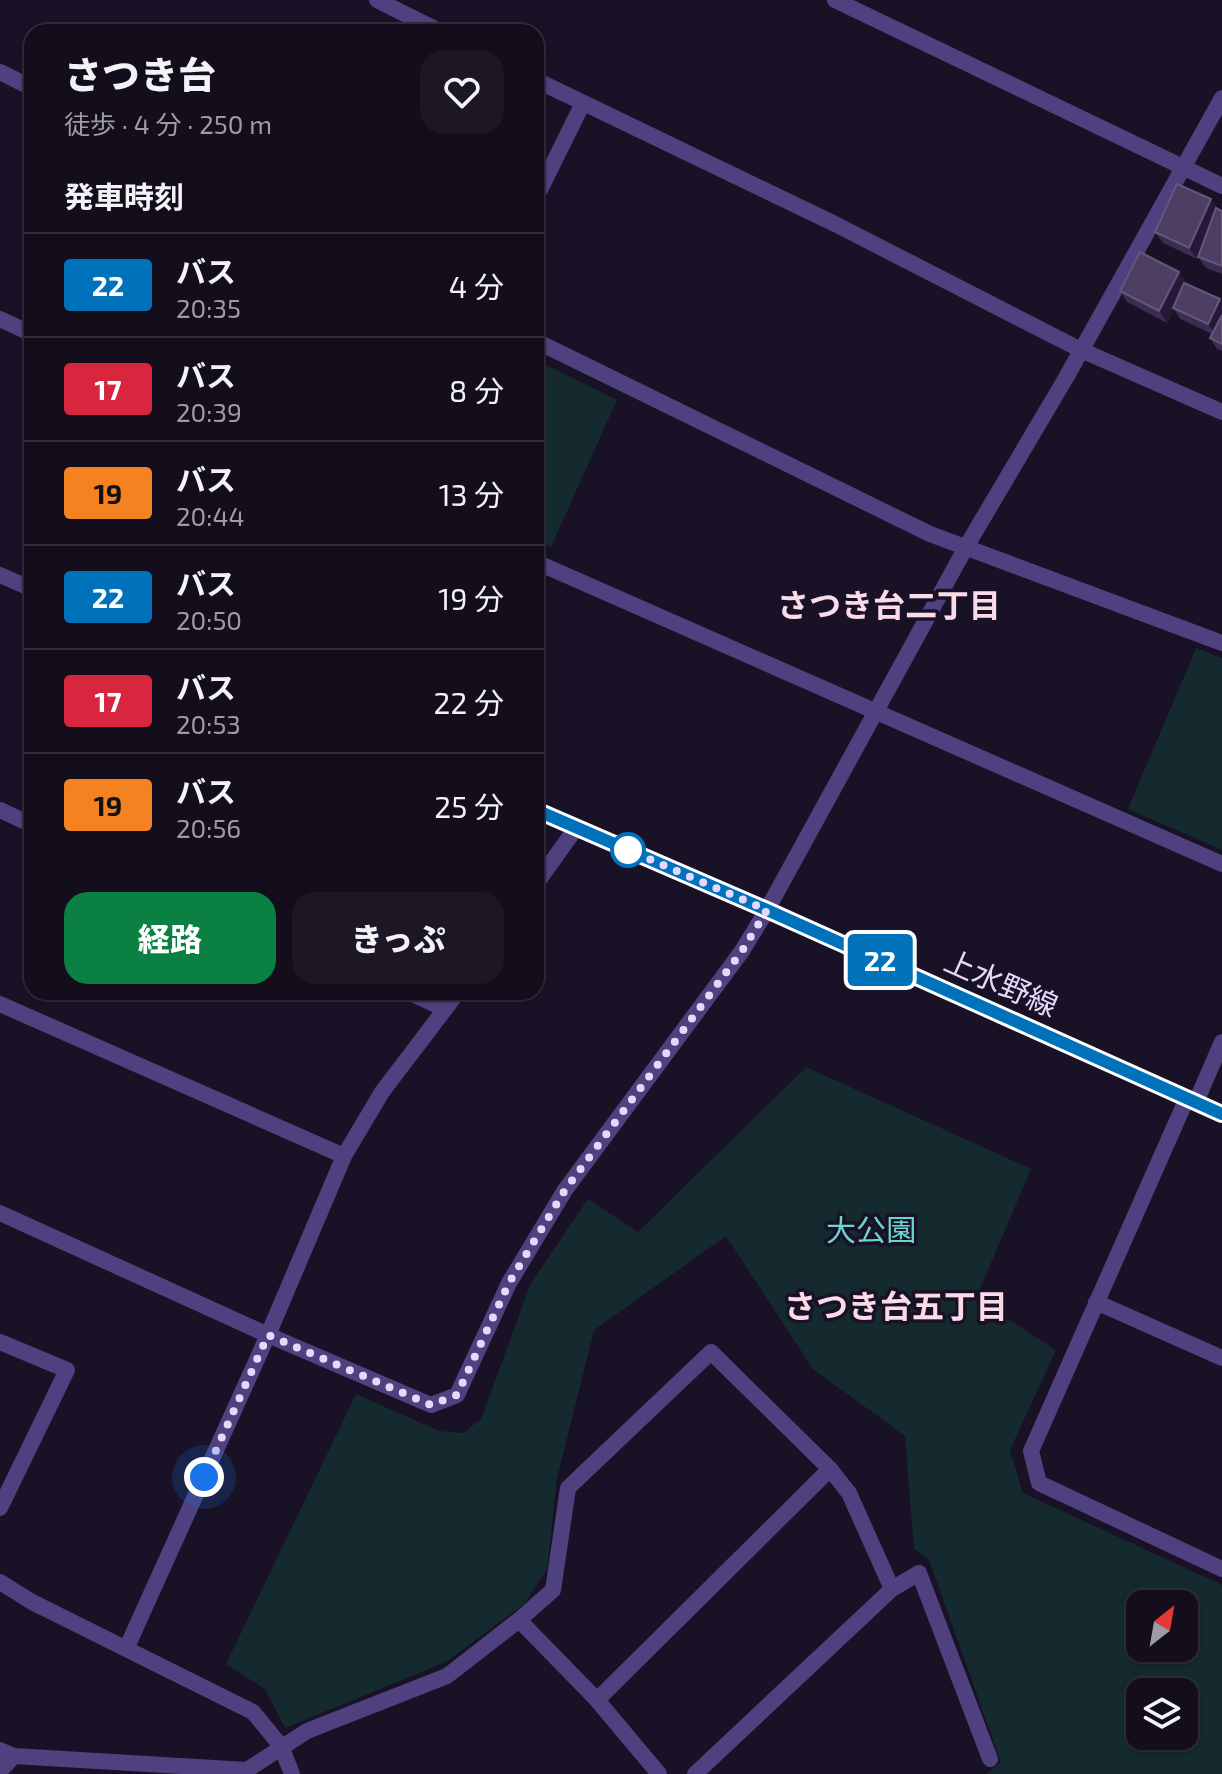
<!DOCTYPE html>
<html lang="ja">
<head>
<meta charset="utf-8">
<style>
  :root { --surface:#130d1c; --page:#1c1625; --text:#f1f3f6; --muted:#9d9ca3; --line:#322d3b; --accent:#0b8043 }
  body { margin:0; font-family:"Exo 2","Noto Sans JP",sans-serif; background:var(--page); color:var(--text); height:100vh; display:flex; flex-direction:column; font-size:30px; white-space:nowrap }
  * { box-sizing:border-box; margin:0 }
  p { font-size:26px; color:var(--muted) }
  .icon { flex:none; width:44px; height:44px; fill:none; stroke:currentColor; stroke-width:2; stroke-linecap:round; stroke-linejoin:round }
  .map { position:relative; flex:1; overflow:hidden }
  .side { position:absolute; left:24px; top:24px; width:520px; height:976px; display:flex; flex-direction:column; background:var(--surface); border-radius:24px; box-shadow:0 2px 6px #0004,0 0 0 2px var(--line) }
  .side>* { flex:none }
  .badge { padding:0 16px; border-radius:6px; font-size:28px; line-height:52px }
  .needle { width:52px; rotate:31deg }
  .fabs { position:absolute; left:1126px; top:1590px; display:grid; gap:16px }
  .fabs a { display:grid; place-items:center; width:72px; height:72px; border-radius:16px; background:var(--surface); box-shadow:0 2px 6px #0004,0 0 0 2px var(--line); font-size:40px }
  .you { position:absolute; width:40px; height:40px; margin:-20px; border:6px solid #fff; border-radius:50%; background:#1a73e8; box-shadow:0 0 0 12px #1a73e833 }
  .map>.badge { position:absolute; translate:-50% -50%; box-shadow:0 0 0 4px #fff }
  h2 { padding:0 40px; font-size:30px; line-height:72px }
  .round { display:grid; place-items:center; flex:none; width:84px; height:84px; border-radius:24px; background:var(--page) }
  .head { display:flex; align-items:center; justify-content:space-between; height:136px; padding:0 40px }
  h1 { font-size:38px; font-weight:800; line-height:60px }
  .action { display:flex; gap:16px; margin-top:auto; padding:16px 40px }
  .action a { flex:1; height:92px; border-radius:24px; background:var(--accent); color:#fff; font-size:32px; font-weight:800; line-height:92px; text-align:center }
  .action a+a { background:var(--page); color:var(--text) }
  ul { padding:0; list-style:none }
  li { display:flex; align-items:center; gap:24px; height:104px; padding:0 40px; border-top:2px solid var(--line) }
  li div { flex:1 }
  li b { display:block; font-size:30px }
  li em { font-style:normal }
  li .badge { min-width:88px; font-weight:700; text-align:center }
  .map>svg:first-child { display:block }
  .green { fill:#152a2e; fill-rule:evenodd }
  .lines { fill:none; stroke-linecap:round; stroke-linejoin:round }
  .minor { stroke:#4f417f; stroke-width:16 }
  .tertiary { stroke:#4f417f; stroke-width:16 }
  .wall { fill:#3b2c51 }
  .shaded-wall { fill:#261938 }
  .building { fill:#4d3f63; stroke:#65577b; stroke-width:2 }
  .line-casing { stroke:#fff; stroke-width:18 }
  .line { stroke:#0072bc; stroke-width:12 }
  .walk { stroke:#e4d9fb; stroke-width:8; stroke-dasharray:0 14.4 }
  .stop-dot { fill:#fff; stroke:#0072bc; stroke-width:4 }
  .labels { text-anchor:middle; stroke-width:7; stroke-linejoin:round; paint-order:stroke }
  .street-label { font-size:30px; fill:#e4d9fb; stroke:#191125 }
  .park-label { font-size:30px; fill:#6bd5cf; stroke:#191125 }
  .neighbourhood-label { font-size:32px; font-weight:bold; fill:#fcdbe9; stroke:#191125 }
</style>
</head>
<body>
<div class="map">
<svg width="1222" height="1774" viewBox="0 0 1222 1774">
  <rect width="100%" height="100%" fill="#191125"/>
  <path class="green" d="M536,360l81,40 -66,147 -15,-6z
    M1196,648l26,10v192l-94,-41z
    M806,1067l225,102 -55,129 80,52 -46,100 13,43 199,92v189h-236l15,-12 -72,-202 -15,-11 -9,-113 -92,-67 -87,-133 -132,94 -37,148 -10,92 -23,34 -78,58 -161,66 -20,-39 -39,-25 130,-270 83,37 24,2 18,-14 50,-136 57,-84 50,33zM1184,1604v44h-44v-44zM1184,1692v44h-44v-44z"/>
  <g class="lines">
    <path class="minor" d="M835,0l387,186
      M0,72l32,16
      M536,198l47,-95
      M0,319l32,15
      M536,341l394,193 292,109
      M536,562l686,302
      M0,810l32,15
      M536,884l40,-56
      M408,992l37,17
      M0,1004l344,152
      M1187,1098l-156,353 8,32 183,86
      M1196,1102l26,-60
      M0,1213l268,122
      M1096,1302l126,56
      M0,1342l67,28 -67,138
      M0,1582l32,20 221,110 28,34 11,28
      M519,1620l78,80 62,74
      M127,1647l141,-312 76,-179 38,-64 76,-100
      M597,1700l233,-231
      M0,1750l14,6 233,14 60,-39 140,-55 72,-56 34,-30 15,-102 143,-136 119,117 19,24 43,96
      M0,1771l14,-15
      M695,1774l197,-185 27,-16 71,186"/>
    <path class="tertiary" d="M377,0l64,32
      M536,80l299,144 246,126 141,62
      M0,575l32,14
      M536,810l231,100 455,204
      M268,1335l163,70 26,-10 52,-112 56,-93 177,-239 25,-41 199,-363 101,-171 155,-278"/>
  </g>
  <path class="wall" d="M1211,199l7,10 4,2v63l-16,-6 -8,-11 1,-4 -2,6 -34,-16 -8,-11z
    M1179,272l8,11 33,16 2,3v49l-5,-2 -7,-11 2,-4 -32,-15 -6,-10 -7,14 -40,-21 -7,-11z"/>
  <path class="shaded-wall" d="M1211,199l8,11 -22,49 -8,-11z
    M1179,272l8,11 -20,40 -8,-12z
    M1220,299l2,3v19l-6,14 -8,-11z"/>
  <path class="building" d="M1177,184l34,15 -22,49 -34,-16z
    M1216,208l6,3v55l-24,-9z
    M1140,252l39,20 -20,39 -39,-20z
    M1184,283l36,16 -12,25 -35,-16z
    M1222,315v29l-12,-6z"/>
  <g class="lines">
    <g class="line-casing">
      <path id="line" d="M536,810l231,100 455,204"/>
    </g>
    <use href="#line" class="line"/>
    <path class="walk" d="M204,1477l64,-142 163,70 26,-10 52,-112 56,-93 177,-239 25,-41 -139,-60"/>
  </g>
  <circle class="stop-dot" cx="628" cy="850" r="16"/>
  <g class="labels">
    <g class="street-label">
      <text transform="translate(1001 984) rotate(24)" y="10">上水野線</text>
    </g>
    <g class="park-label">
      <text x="871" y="1241">大公園</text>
    </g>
    <g class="neighbourhood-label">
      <text x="889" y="617">さつき台二丁目</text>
      <text x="896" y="1318">さつき台五丁目</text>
    </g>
  </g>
</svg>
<div class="fabs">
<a><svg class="needle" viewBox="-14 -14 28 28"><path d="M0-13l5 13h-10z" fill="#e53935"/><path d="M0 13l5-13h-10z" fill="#9d9ca3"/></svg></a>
<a><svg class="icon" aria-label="layers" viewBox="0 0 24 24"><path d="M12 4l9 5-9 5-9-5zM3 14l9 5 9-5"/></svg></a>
</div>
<div class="you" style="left:204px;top:1477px"></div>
<b class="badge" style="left:880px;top:960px;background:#0072bc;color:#fff">22</b>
<section class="side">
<div class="head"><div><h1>さつき台</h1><p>徒歩 · 4 分 · 250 m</p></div><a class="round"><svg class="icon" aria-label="heart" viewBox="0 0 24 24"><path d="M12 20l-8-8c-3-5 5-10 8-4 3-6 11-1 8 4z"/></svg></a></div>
<h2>発車時刻</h2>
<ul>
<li><span class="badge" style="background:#0072bc;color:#fff">22</span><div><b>バス</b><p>20:35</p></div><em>4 分</em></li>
<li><span class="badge" style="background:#d7263d;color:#fff">17</span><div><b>バス</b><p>20:39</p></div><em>8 分</em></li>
<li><span class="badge" style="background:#f58220;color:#111">19</span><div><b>バス</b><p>20:44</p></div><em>13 分</em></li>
<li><span class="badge" style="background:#0072bc;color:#fff">22</span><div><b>バス</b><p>20:50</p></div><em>19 分</em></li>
<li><span class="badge" style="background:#d7263d;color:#fff">17</span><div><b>バス</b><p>20:53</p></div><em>22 分</em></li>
<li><span class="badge" style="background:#f58220;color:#111">19</span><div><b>バス</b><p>20:56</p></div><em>25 分</em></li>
</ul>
<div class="action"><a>経路</a><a>きっぷ</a></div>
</section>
</div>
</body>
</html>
